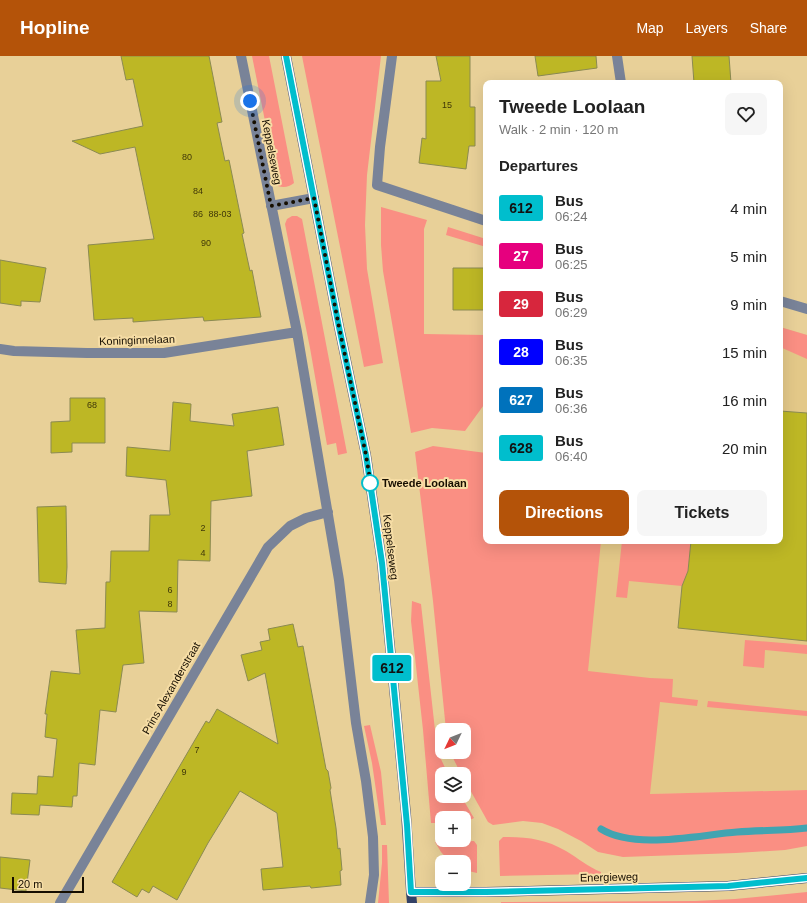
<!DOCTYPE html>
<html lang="en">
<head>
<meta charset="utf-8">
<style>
  :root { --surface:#fff; --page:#f6f6f6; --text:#222; --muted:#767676; --accent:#b45309 }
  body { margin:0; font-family:Helvetica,sans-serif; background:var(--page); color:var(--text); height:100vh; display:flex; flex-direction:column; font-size:15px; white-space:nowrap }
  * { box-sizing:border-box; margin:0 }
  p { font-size:13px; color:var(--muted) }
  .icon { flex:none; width:22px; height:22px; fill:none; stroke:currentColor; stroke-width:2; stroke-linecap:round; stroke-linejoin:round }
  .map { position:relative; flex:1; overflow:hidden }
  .panel { position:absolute; left:483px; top:24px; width:300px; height:464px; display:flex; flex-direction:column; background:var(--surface); border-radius:8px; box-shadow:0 4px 16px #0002 }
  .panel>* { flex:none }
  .badge { padding:0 8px; border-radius:3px; font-size:14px; line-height:26px }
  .needle { width:26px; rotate:227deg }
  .controls { position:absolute; left:435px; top:667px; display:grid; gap:8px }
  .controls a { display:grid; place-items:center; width:36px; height:36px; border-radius:8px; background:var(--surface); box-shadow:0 4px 16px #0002; font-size:20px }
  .scale { position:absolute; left:12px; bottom:10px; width:72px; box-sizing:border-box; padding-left:4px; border:2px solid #160e00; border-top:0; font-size:11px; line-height:14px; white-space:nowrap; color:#160e00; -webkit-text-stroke:3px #f6dda5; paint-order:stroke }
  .you { position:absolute; width:20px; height:20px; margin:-10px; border:3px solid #fff; border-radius:50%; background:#1a73e8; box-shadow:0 0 0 6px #1a73e833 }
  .map>.badge { position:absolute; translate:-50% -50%; box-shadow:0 0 0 2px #fff }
  h2 { padding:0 16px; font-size:15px; line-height:36px }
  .round { display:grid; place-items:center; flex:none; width:42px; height:42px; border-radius:8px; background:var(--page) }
  .headline { display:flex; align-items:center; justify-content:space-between; height:68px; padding:0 16px }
  h1 { font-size:19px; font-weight:600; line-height:30px }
  .button { display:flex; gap:8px; margin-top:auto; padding:8px 16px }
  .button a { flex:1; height:46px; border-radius:8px; background:var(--accent); color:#fff; font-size:16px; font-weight:600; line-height:46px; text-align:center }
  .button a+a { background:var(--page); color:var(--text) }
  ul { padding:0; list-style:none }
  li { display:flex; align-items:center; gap:12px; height:48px; padding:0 16px }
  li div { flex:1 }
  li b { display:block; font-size:15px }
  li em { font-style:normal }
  li .badge { min-width:44px; font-weight:700; text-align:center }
  header { display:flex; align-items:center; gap:24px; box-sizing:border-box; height:56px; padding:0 20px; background:var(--accent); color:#fff }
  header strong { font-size:19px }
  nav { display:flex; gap:22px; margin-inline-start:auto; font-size:14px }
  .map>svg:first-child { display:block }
  .built { fill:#e3c888 }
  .green { fill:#fa8f83 }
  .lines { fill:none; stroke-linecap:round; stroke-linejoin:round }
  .stream { stroke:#41a4b1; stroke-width:7 }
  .building { fill:#bdb725; stroke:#8b8a52 }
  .street { stroke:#798398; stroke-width:10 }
  .secondary { stroke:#505c7b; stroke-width:10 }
  .primary { stroke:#334166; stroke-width:10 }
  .line-casing { stroke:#fff; stroke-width:9 }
  .line { stroke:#00becd; stroke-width:6 }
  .walk { stroke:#160e00; stroke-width:4; stroke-dasharray:0 7.2 }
  .stop-dot { fill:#fff; stroke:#00becd; stroke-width:2 }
  .labels { text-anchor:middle; stroke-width:4; stroke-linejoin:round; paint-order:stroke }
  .number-label { font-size:9px; fill:#403809 }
  .street-label { font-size:11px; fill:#160e00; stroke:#f6dda5 }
  .stop-label { font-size:11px; font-weight:bold; fill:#160e00; stroke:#f6dda5; text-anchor:start }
</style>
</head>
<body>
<header>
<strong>Hopline</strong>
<nav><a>Map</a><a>Layers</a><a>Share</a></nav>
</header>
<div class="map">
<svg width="807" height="847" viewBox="0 0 807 847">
  <rect width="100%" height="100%" fill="#e8d098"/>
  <path class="built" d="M780,271l27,8v455l-194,5 -104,-254h271z"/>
  <path class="green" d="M252,0h17l25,127c-5,4 -10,5 -16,3z
    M302,0h79l-14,119 -2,50 2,44 16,94 -19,4z
    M381,151l46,13 -3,9v105l62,1v67l-21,29 -33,-3 -21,5 -28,-162 -2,-26z
    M292,160h5l5,3 45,234 -9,2 -2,-12 -9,2 -17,-97 -25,-124 2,-5z
    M448,171l38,12v8l-40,-12z
    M780,271l27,8v24l-27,-12z
    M433,390l53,7v88h115l-13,130 62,7 23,1 -1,18 26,3 -1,6 -37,-4 -10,92 157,-4v56l-22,4 -49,3 -113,4 -25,-5 -17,-11 -23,-12 -16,-6 -19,-2 -30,4 -5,-3 -24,-43v-5h-3l-11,-22h14v-22h-18l-13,-129 -18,-149z
    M622,485h69l-3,30 -6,15 -53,-5 -2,17 -11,-1z
    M412,545l9,3 15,135 4,18 8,17h-6v22h19l13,22 -10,5v-5h-22v5h-11l-8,-93 -12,-109z
    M745,584l62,5v9l-42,-4 -1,18 -21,-2z
    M708,645l99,10v5l-100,-9z
    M370,669l11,47 5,53h-5l-9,-62 -8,-37z
    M503,781c25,0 42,2 63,14 12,7 22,16 35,21v2l-101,2 -1,-32v-3z
    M474,785l3,4v28l-13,-3v-8l-15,-1 -8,-9 -6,-10z
    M382,789h5l2,58h-11l4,-40z
    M807,836v11h-306v-1l194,-1 40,-2z"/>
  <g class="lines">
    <path class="stream" d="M601,773c34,21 97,6 136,3 23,-2 47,-1 70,-4"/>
  </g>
  <path class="building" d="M121,0h88l13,66 -5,1 8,38 4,-1 15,73 -2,1 8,37 2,-1 9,47 -57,4 -1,-4 -70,5v-4l-39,2 -6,-75 66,-6 -19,-92 -35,7 -28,-13 71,-15 -10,-47 -7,1z
    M436,0h34v51h5v39h-6l-3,23 -47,-6 3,-25 4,1v-58h15z
    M535,0h61l1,12 -59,8z
    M692,0h37l2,27h-37z
    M0,204l46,8 -6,34 -19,-1v5l-21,-3z
    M453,212h32v42h-32z
    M70,342h35v45h-33v9l-21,1v-31l19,-1z
    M173,346l18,2 -1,17 44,5 -2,-12 46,-7 6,38 -37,6 5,45 -41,5 -1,60 -32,-1 -1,52 -38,-1 5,52 -21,2 -7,47 -16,-2 -5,55 -16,-2 -2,33h-4l-1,11 -32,-2 -1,10 -28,-1 1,-21 25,1 1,-18 15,1 4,-38 -12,-2 2,-23h-2l6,-43 29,3 -4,-44 29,-2 1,-46h4l1,-31h38l1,-36h20l-4,-35 -40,-4 1,-29 43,4z
    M780,355l27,2v228l-129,-13 4,-42 6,-15 3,-30h89z
    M66,450l1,61 -1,17 -27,-2 -2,-75z
    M293,568l5,23 5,-1 23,123 2,2 3,17 -1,2 6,38 2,21 2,-1 2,22 -2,1 1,14 -30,3 -1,-2 -47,4 -2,-21 22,-2 -6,-54 -37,-22 -32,52 -31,57 -24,-14 -4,7 -7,-4 -5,8 -25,-15 94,-161 3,2 8,-14 61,35 -13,-71 -17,8 -7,-26 21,-5 -2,-8 10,-2 -2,-11z
    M0,801l30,3 -4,31 -26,-3z"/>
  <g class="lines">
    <path class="street" d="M241,0l56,276 42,248 17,143 10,58 7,56 1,38 -4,28
      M392,0l-12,91 -3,38 109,36
      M617,0l4,27
      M271,150l43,-8
      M780,245l27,8
      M0,293l14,2 73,2h77l133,-21
      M60,847l208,-356 22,-21 16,-8 22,-6"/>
    <path class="secondary" d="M286,0l53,271 27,128 16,108 24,251 5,78"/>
    <path class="primary" d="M412,847l-1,-11h75l242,-6 79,-8"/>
  </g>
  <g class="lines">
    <g class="line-casing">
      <path id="line" d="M286,0l53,271 27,128 16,108 25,262 4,67h75l242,-6 79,-8"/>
    </g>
    <use href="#line" class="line"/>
    <path class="walk" d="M250,45l21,105 43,-8 25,129 27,128 5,31 -1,-3"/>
  </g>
  <circle class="stop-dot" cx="370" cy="427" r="8"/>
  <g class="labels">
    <g class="number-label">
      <text x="447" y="52">15</text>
      <text x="187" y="104">80</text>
      <text x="198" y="138">84</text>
      <text x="198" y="161">86</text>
      <text x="220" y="161">88-03</text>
      <text x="206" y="190">90</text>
      <text x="92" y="352">68</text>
      <text x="203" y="475">2</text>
      <text x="203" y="500">4</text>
      <text x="170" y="537">6</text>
      <text x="170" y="551">8</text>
      <text x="197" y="697">7</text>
      <text x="184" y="719">9</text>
    </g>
    <g class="street-label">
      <text transform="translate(272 96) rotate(79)" y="4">Keppelseweg</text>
      <text transform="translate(137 284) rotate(-2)" y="4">Koninginnelaan</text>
      <text transform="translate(391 491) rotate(83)" y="4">Keppelseweg</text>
      <text transform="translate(171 632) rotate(-60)" y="4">Prins Alexanderstraat</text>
      <text transform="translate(609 821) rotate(-1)" y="4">Energieweg</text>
    </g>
    <g class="stop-label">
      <text x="382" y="431">Tweede Loolaan</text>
    </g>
  </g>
</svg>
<div class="controls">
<a><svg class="needle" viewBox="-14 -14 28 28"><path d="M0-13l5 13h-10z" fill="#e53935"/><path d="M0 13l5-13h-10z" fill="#767676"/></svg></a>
<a><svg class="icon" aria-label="layers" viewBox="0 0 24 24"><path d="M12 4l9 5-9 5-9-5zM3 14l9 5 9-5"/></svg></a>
<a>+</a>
<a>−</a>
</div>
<div class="scale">20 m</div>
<div class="you" style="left:250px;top:45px"></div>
<b class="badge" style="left:392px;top:612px;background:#00becd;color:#111">612</b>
<section class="panel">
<div class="headline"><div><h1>Tweede Loolaan</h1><p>Walk · 2 min · 120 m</p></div><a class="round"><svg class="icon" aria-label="heart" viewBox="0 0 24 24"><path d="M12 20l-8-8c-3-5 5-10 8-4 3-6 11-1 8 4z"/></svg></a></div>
<h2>Departures</h2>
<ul>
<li><span class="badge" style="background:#00becd;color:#111">612</span><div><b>Bus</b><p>06:24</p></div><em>4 min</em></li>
<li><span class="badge" style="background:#e6007e;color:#fff">27</span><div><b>Bus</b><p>06:25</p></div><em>5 min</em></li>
<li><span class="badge" style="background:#d7263d;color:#fff">29</span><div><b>Bus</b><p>06:29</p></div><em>9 min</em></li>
<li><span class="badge" style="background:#00f;color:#fff">28</span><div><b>Bus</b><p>06:35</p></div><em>15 min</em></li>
<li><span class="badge" style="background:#0072bc;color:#fff">627</span><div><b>Bus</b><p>06:36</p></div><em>16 min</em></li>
<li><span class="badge" style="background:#00becd;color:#111">628</span><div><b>Bus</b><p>06:40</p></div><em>20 min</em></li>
</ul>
<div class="button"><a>Directions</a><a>Tickets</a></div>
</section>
</div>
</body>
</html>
